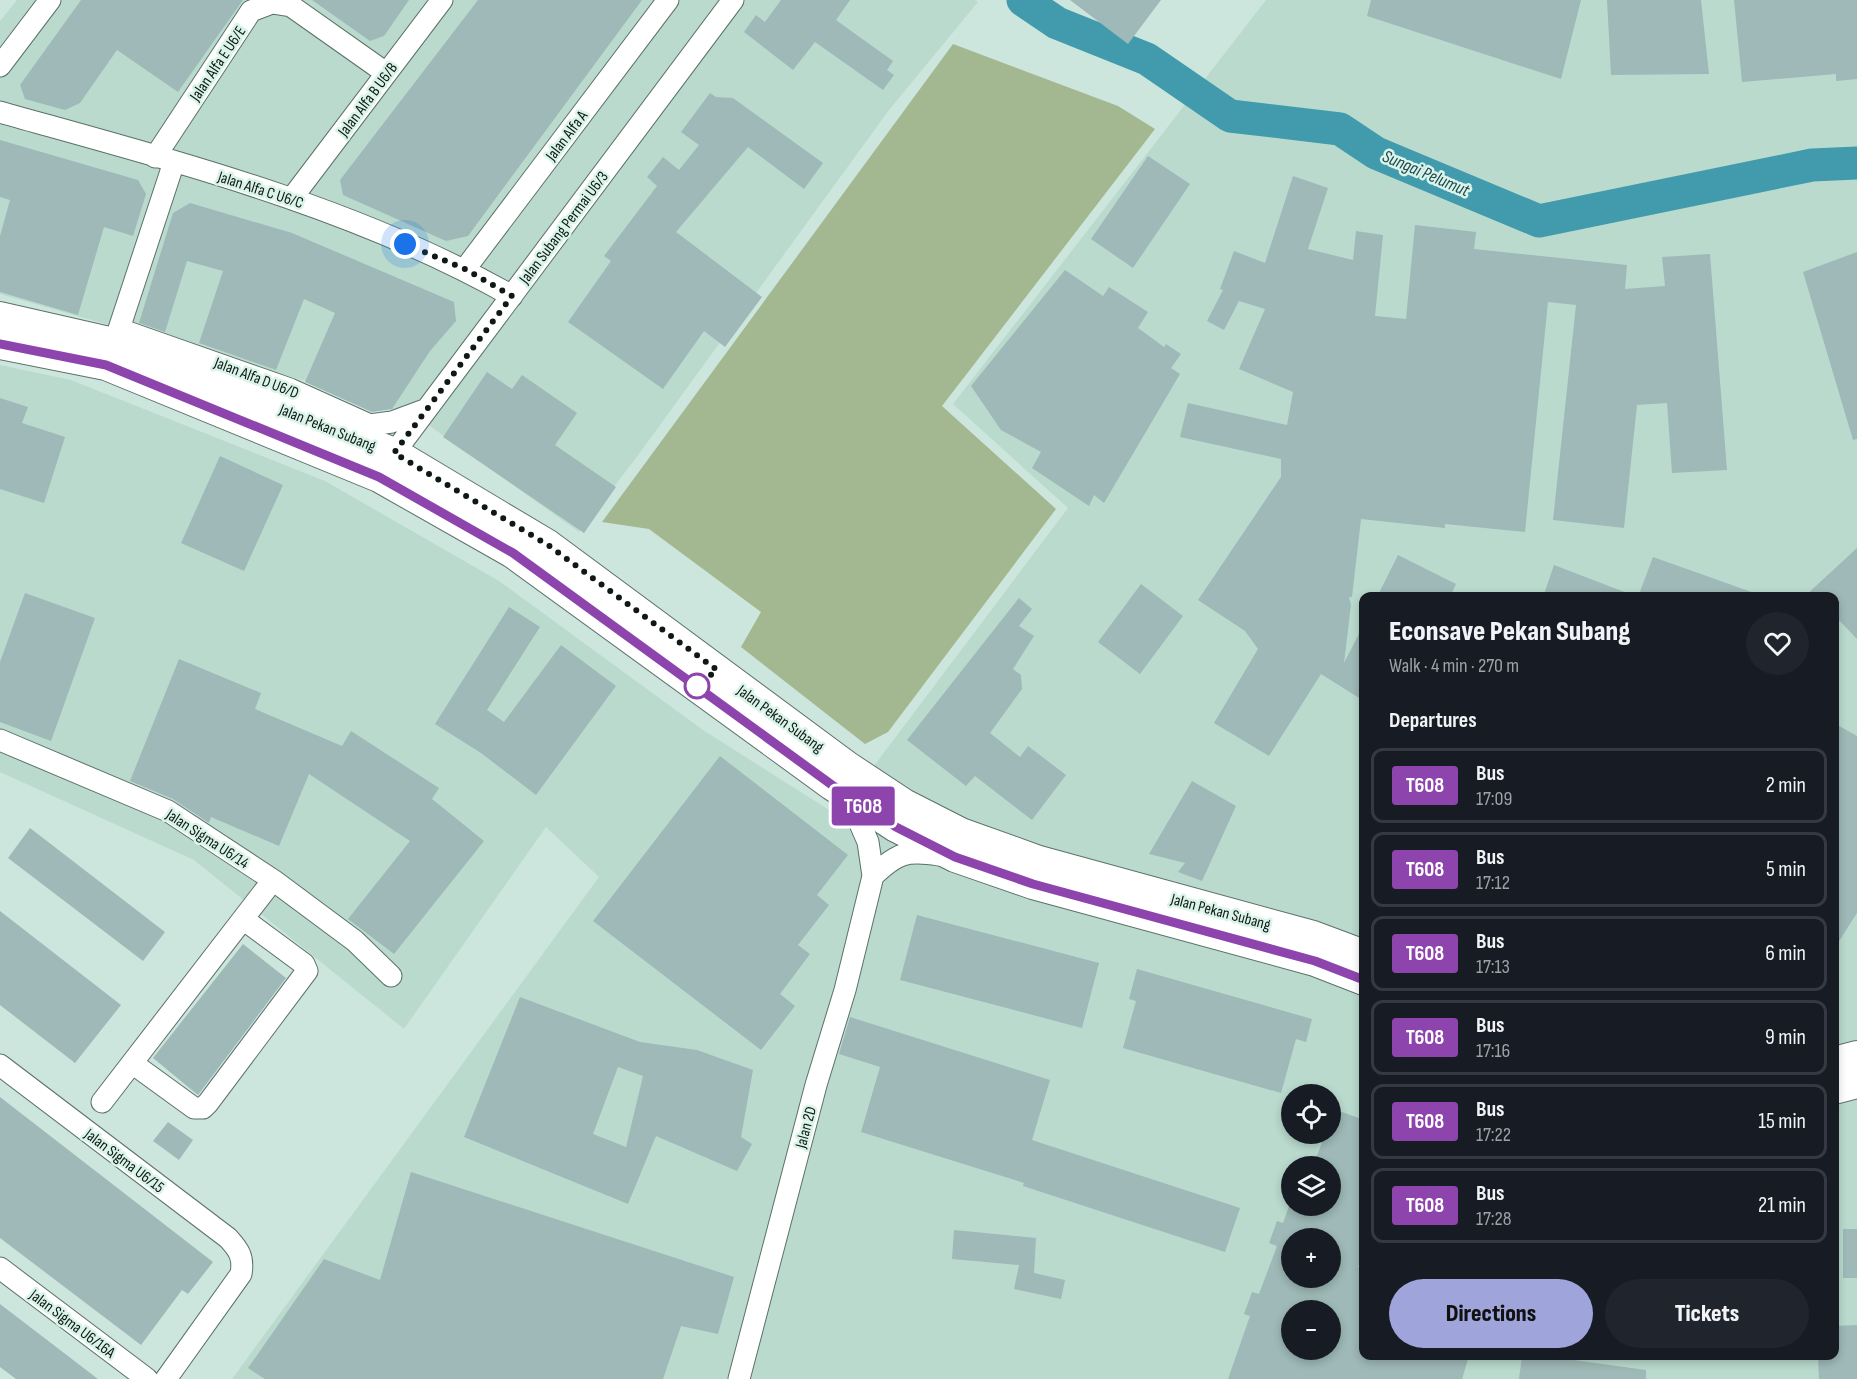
<!DOCTYPE html>
<html lang="en">
<head>
<meta charset="utf-8">
<style>
  :root { --surface:#171b24; --page:#20242c; --text:#f1f3f6; --muted:#9ea1a6; --line:#363941; --accent:#9fa5da }
  body { margin:0; font-family:"Sofia Sans Condensed",sans-serif; background:var(--page); color:var(--text); height:100vh; display:flex; flex-direction:column; font-size:22px; white-space:nowrap }
  * { box-sizing:border-box; margin:0 }
  p { font-size:20px; color:var(--muted) }
  .icon { flex:none; width:33px; height:33px; fill:none; stroke:currentColor; stroke-width:2; stroke-linecap:round; stroke-linejoin:round }
  .map { position:relative; flex:1; overflow:hidden }
  .drawer { position:absolute; left:1359px; top:592px; width:480px; height:768px; display:flex; flex-direction:column; background:var(--surface); border-radius:12px; box-shadow:0 3px 9px #0003 }
  .drawer>* { flex:none }
  .badge { padding:0 12px; border-radius:4px; font-size:21px; line-height:39px }
  .fabs { position:absolute; left:1281px; top:1084px; display:grid; gap:12px }
  .fabs a { display:grid; place-items:center; width:60px; height:60px; border-radius:50%; background:var(--surface); box-shadow:0 3px 9px #0003; font-size:30px }
  .you { position:absolute; width:30px; height:30px; margin:-15px; border:4px solid #fff; border-radius:50%; background:#1a73e8; box-shadow:0 0 0 9px #1a73e833 }
  .map>.badge { position:absolute; translate:-50% -50%; box-shadow:0 0 0 3px #fff }
  h2 { padding:0 30px; font-size:22px; line-height:54px }
  .round { display:grid; place-items:center; flex:none; width:63px; height:63px; border-radius:32px; background:var(--page) }
  .head { display:flex; align-items:center; justify-content:space-between; height:102px; padding:0 30px }
  h1 { font-size:28px; font-weight:800; line-height:45px }
  .action { display:flex; gap:12px; margin-top:auto; padding:12px 30px }
  .action a { flex:1; height:69px; border-radius:36px; background:var(--accent); color:#111; font-size:24px; font-weight:800; line-height:69px; text-align:center }
  .action a+a { background:var(--page); color:var(--text) }
  ul { padding:0; list-style:none }
  li { display:flex; align-items:center; gap:18px; height:75px; margin:0 12px 9px; padding:0 18px; border:3px solid var(--line); border-radius:12px }
  li div { flex:1 }
  li b { display:block; font-size:22px }
  li em { font-style:normal }
  li .badge { min-width:66px; font-weight:700; text-align:center }
  .map>svg:first-child { display:block }
  .built { fill:#badace; fill-rule:evenodd }
  .green { fill:#a3b790 }
  .lines { fill:none; stroke-linecap:round; stroke-linejoin:round }
  .river { stroke:#419bac; stroke-width:33 }
  .building { fill:#9eb9b7; fill-rule:evenodd }
  .street-casing { stroke:#5b7169; stroke-width:23 }
  .secondary-casing { stroke:#5b7169; stroke-width:32 }
  .street { stroke:#fff; stroke-width:21 }
  .secondary { stroke:#fff; stroke-width:30 }
  .line-casing { stroke:#fff; stroke-width:14 }
  .line { stroke:#8e44ad; stroke-width:9 }
  .walk { stroke:#0f1814; stroke-width:6; stroke-dasharray:0 10.8 }
  .stop-dot { fill:#fff; stroke:#8e44ad; stroke-width:3 }
  .labels { text-anchor:middle; stroke-width:5; stroke-linejoin:round; paint-order:stroke }
  .street-label { font-size:16px; fill:#0f1814; stroke:#daf4ea }
  .water-label { font-size:18px; font-style:italic; fill:#204951; stroke:#daf4ea }
</style>
</head>
<body>
<div class="map">
<svg width="1857" height="1379" viewBox="0 0 1857 1379">
  <rect width="100%" height="100%" fill="#cde6dd"/>
  <path class="built" d="M17,0h958l3,2 -89,108 -253,348 -57,74 -159,-113 -100,-34 -320,-91v-273z
    M1266,0h591v1379h-1625l367,-502 -53,-50 -142,202 -210,-169 -194,-88v-407l71,15 254,101 174,100 204,149 134,85 231,-307 -115,-104zM1364,597h470v759h-470zM1292,1095h38v39h-38zM1292,1167h38v39h-38zM1292,1239h38v39h-38zM1292,1311h38v39h-38z"/>
  <path class="green" d="M953,44l165,62 37,23 -213,277 114,103 -168,223 -23,12 -124,-97 20,-35 -112,-83 -47,-7z"/>
  <g class="lines">
    <path class="river" d="M1023,0l34,23 90,36 83,57 110,13 36,24 163,68 273,-56 45,-2"/>
  </g>
  <path class="building" d="M81,0h162l-65,92 -61,-42 -37,53 -15,7 -40,-11 -5,-14z
    M312,0h97l-25,36 -14,5z
    M478,0h164l-174,236 -22,5 -103,-46 -3,-15z
    M781,0h69l-14,20 57,41 -6,9 7,5 -11,15 -68,-48 -22,28 -49,-38 12,-17 9,7z
    M1070,0h91l-33,44z
    M1371,0h210l-20,79 -194,-63z
    M1607,0h94l8,74 -98,1z
    M1734,0h123v79l-21,2v-7l-94,8z
    M710,93l6,4 17,1 90,65 -19,26 -56,-42 -72,85 86,65 -37,50 -21,-16 -41,58 -95,-67 43,-61 -7,-5 53,-70 -10,-9 16,-20 16,13 20,-25 -18,-13z
    M0,140l138,40 8,14 -13,42 -29,-9 -26,88 -78,-23v-56l10,-36 -10,-3z
    M1148,156l42,28 -57,84 -42,-29z
    M1293,176l35,12 -20,61 45,11 3,-29 27,4 -8,81 31,3 9,-94 61,7 -2,17 153,16 -2,24 40,-3 -3,-29 48,-3 17,216 -55,3 -5,-70 -30,2 -13,123 -71,-8 23,-215 -28,-3 -23,230 -80,-8v4l-84,-9 -9,78h-3l2,8 -7,58 20,-39v77l-43,-27 -52,82 -55,-33 44,-74 -13,-18 -47,-31 83,-123v-18l-101,-22 8,-34 99,22 6,-33 -54,-23 26,-60 -26,-8 -15,29 -17,-9 16,-31 -3,-1 14,-38 31,12z
    M190,203l102,30 162,69 2,19 -26,30 -38,58 -20,3 -67,-30 30,-69 -31,-14 -28,71 -77,-27 24,-72 -36,-10 -22,71 -26,-9 34,-110z
    M1857,252v187l-4,1 -50,-168z
    M1065,270l38,26 6,-9 39,25 -10,16 26,19 2,-3 15,10 -10,14 9,6 -76,129 -10,-8 -5,11 -57,-38 9,-16 -40,-22 -30,-44z
    M487,372l25,17 10,-14 55,38 -22,32 61,42 -32,46 -141,-96z
    M0,398l28,9 -6,16 43,14 -21,66 -44,-14z
    M220,456l63,29 -39,86 -63,-28z
    M1857,548v91l-23,-24v-18h-30z
    M1398,555l58,29 -6,13h-73z
    M1653,557l107,38v2h-122z
    M1554,565l81,31v1h-92z
    M1141,584l42,32 -43,58 -42,-32z
    M25,593l70,25 -44,123 -51,-19v-60z
    M1019,598l13,11 -13,17 15,10 -21,33 8,6 1,14 -32,44 30,24 8,-11 38,29 -34,45 -57,-44 -9,10 -59,-46z
    M509,607l31,20 -53,83 17,12 57,-77 55,41 -80,109 -55,-42 -46,-29z
    M179,659l82,34 -6,16 87,37 9,-15 88,57 -7,11 52,42 -90,113 -46,-35 62,-78 -101,-67 -30,72 -68,-29 -2,6 -36,-24 -43,-18z
    M1834,723l23,13v177l-23,36z
    M720,756l128,99 -31,40 12,10 -31,40 12,9 -30,40 15,12 -34,44 -168,-129z
    M1192,781l44,25 -34,75 -24,-9 7,-9 -36,-9z
    M30,828l135,104 -22,29 -135,-103z
    M0,911l121,94 -46,58 -75,-58z
    M917,915l182,48 -17,65 -182,-48z
    M243,944l43,34 -88,117 -45,-37z
    M1137,969l175,50 -6,23 -10,-3 -15,54 -158,-45 13,-47 -7,-2z
    M520,997l120,45 57,8 56,20 -12,67 11,7 -15,27 -81,-35 -28,68 -164,-67zM618,1067l25,9 -17,71 -33,-13z
    M850,1017l200,63 -18,60 208,68 -15,44 -202,-66 1,-3 -163,-51 19,-65 -41,-13z
    M0,1097l213,165 -25,32 -6,-4 -41,55 -141,-107z
    M1334,1109l30,11v131l-6,16 6,1v88h105l-7,23h-234l22,-63 -6,-2 8,-22 7,2 18,-48 -8,-3 8,-22 6,2 6,-17h41v-39h-17l12,-33h5zM1292,1239h38v39h-38zM1292,1311h38v39h-38z
    M168,1122l25,18 -14,20 -26,-19z
    M411,1172l323,105 -16,57 -37,-8 -18,53h-398l-17,-11 76,-109 56,21z
    M1843,1229h14v49h-14z
    M954,1230l82,8 -2,35 31,7 -4,19 -47,-10 5,-24 -67,-6z
    M0,1304l98,75h-82l-16,-12z
    M1857,1325v54h-38l-1,-23h16v-30z
    M1522,1356h23l101,14v9h-127z"/>
  <g class="lines">
    <g class="street-casing">
      <path id="street" d="M0,66l50,-66
        M0,112c174,49 353,94 512,184
        M155,157l96,-146 21,-8 19,3 95,67
        M292,198l150,-198
        M465,269l203,-269
        M119,329l171,60 80,36 22,-3 35,-13
        M115,341l59,-179
        M394,453l339,-453
        M0,740l168,71 105,69 82,61 36,35
        M873,876c24,-23 33,-26 66,-21
        M132,1063l62,45h9l5,-5 99,-132 -3,-7 -61,-45
        M0,1065l228,173c11,12 16,19 13,36l-75,105
        M102,1102l171,-222
        M0,1268l147,111
        M739,1379l77,-294 29,-95 28,-114 -5,-34 -10,-23 -16,-20"/>
    </g>
    <g class="secondary-casing">
      <path id="secondary" d="M0,317l114,26 280,110 154,92 300,222 56,37 57,29 78,28 274,75 51,19
        M0,344l106,21 273,112 134,76 319,232 64,42 59,30 78,27 282,77 49,19
        M1834,1062l23,-6
        M1834,1089l23,-6"/>
    </g>
    <use href="#street" class="street"/>
    <use href="#secondary" class="secondary"/>
  </g>
  <g class="lines">
    <g class="line-casing">
      <path id="line" d="M0,344l106,21 273,112 134,76 319,232 64,42 59,30 78,27 282,77 49,19"/>
    </g>
    <use href="#line" class="line"/>
    <path class="walk" d="M405,244l60,25 47,27 -118,157 154,92 169,125 -20,16"/>
  </g>
  <circle class="stop-dot" cx="697" cy="686" r="12"/>
  <g class="labels">
    <g class="street-label">
      <text transform="translate(217 63) rotate(-56)" y="6">Jalan Alfa E U6/E</text>
      <text transform="translate(367 99) rotate(-53)" y="6">Jalan Alfa B U6/B</text>
      <text transform="translate(566 135) rotate(-53)" y="6">Jalan Alfa A</text>
      <text transform="translate(261 189) rotate(18)" y="6">Jalan Alfa C U6/C</text>
      <text transform="translate(563 227) rotate(-53)" y="6">Jalan Subang Permai U6/3</text>
      <text transform="translate(257 377) rotate(21)" y="6">Jalan Alfa D U6/D</text>
      <text transform="translate(328 427) rotate(22)" y="6">Jalan Pekan Subang</text>
      <text transform="translate(781 718) rotate(36)" y="6">Jalan Pekan Subang</text>
      <text transform="translate(208 838) rotate(33)" y="6">Jalan Sigma U6/14</text>
      <text transform="translate(1221 911) rotate(15)" y="6">Jalan Pekan Subang</text>
      <text transform="translate(805 1127) rotate(-75)" y="6">Jalan 2D</text>
      <text transform="translate(125 1160) rotate(37)" y="6">Jalan Sigma U6/15</text>
      <text transform="translate(73 1323) rotate(37)" y="6">Jalan Sigma U6/16A</text>
    </g>
    <g class="water-label">
      <text transform="translate(1426 173) rotate(23)" y="6">Sungai Pelumut</text>
    </g>
  </g>
</svg>
<div class="fabs">
<a><svg class="icon" aria-label="locate" viewBox="0 0 24 24"><circle cx="12" cy="12" r="6"/><path d="M12 2v4M12 18v4M2 12h4M18 12h4"/></svg></a>
<a><svg class="icon" aria-label="layers" viewBox="0 0 24 24"><path d="M12 4l9 5-9 5-9-5zM3 14l9 5 9-5"/></svg></a>
<a>+</a>
<a>−</a>
</div>
<div class="you" style="left:405px;top:244px"></div>
<b class="badge" style="left:863px;top:806px;background:#8e44ad;color:#fff">T608</b>
<section class="drawer">
<div class="head"><div><h1>Econsave Pekan Subang</h1><p>Walk · 4 min · 270 m</p></div><a class="round"><svg class="icon" aria-label="heart" viewBox="0 0 24 24"><path d="M12 20l-8-8c-3-5 5-10 8-4 3-6 11-1 8 4z"/></svg></a></div>
<h2>Departures</h2>
<ul>
<li><span class="badge" style="background:#8e44ad;color:#fff">T608</span><div><b>Bus</b><p>17:09</p></div><em>2 min</em></li>
<li><span class="badge" style="background:#8e44ad;color:#fff">T608</span><div><b>Bus</b><p>17:12</p></div><em>5 min</em></li>
<li><span class="badge" style="background:#8e44ad;color:#fff">T608</span><div><b>Bus</b><p>17:13</p></div><em>6 min</em></li>
<li><span class="badge" style="background:#8e44ad;color:#fff">T608</span><div><b>Bus</b><p>17:16</p></div><em>9 min</em></li>
<li><span class="badge" style="background:#8e44ad;color:#fff">T608</span><div><b>Bus</b><p>17:22</p></div><em>15 min</em></li>
<li><span class="badge" style="background:#8e44ad;color:#fff">T608</span><div><b>Bus</b><p>17:28</p></div><em>21 min</em></li>
</ul>
<div class="action"><a>Directions</a><a>Tickets</a></div>
</section>
</div>
</body>
</html>
